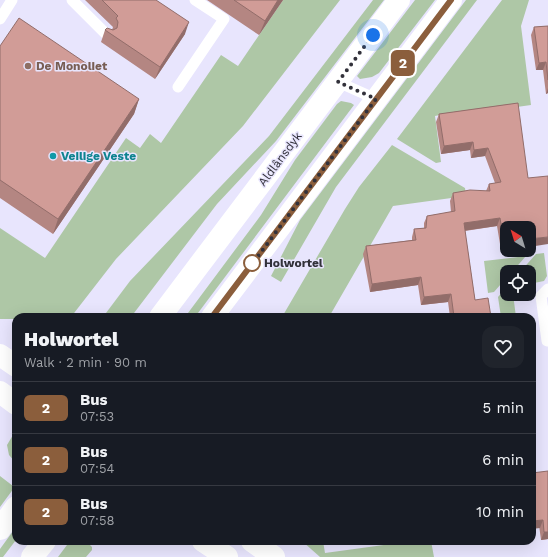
<!DOCTYPE html>
<html lang="en">
<head>
<meta charset="utf-8">
<style>
  :root { --surface:#171b24; --page:#20242c; --text:#f1f3f6; --muted:#9ea1a6; --line:#363941 }
  body { margin:0; font-family:"Work Sans",sans-serif; background:var(--page); color:var(--text); height:100vh; display:flex; flex-direction:column; font-size:15px; white-space:nowrap }
  * { box-sizing:border-box; margin:0 }
  p { font-size:13px; color:var(--muted) }
  .icon { flex:none; width:22px; height:22px; fill:none; stroke:currentColor; stroke-width:2; stroke-linecap:round; stroke-linejoin:round }
  .map { position:relative; flex:1; overflow:hidden }
  .panel { position:absolute; left:12px; top:313px; width:524px; height:232px; display:flex; flex-direction:column; background:var(--surface); border-radius:12px; box-shadow:0 4px 16px #0002 }
  .panel>* { flex:none }
  .badge { padding:0 8px; border-radius:6px; font-size:14px; line-height:26px }
  .needle { width:26px; rotate:322deg }
  .controls { position:absolute; left:500px; top:221px; display:grid; gap:8px }
  .controls a { display:grid; place-items:center; width:36px; height:36px; border-radius:8px; background:var(--surface); box-shadow:0 4px 16px #0002; font-size:20px }
  .you { position:absolute; width:20px; height:20px; margin:-10px; border:3px solid #fff; border-radius:50%; background:#1a73e8; box-shadow:0 0 0 6px #1a73e833 }
  .map>.badge { position:absolute; translate:-50% -50%; box-shadow:0 0 0 2px #fff }
  .round { display:grid; place-items:center; flex:none; width:42px; height:42px; border-radius:12px; background:var(--page) }
  .headline { display:flex; align-items:center; justify-content:space-between; height:68px; padding:0 12px }
  h1 { font-size:19px; font-weight:800; line-height:30px }
  ul { padding:0; list-style:none }
  li { display:flex; align-items:center; gap:12px; height:52px; padding:0 12px; border-top:1px solid var(--line) }
  li div { flex:1 }
  li b { display:block; font-size:15px }
  li em { font-style:normal }
  li .badge { min-width:44px; font-weight:700; text-align:center }
  .map>svg:first-child { display:block }
  .green { fill:#aec7a6 }
  .lines { fill:none; stroke-linecap:round; stroke-linejoin:round }
  .lane { stroke:#fff; stroke-width:11 }
  .secondary { stroke:#fff; stroke-width:22 }
  .primary { stroke:#fff; stroke-width:22 }
  .wall { fill:#b48682 }
  .shaded-wall { fill:#926d6a }
  .building { fill:#d19c97; stroke:#926d6a }
  .line-casing { stroke:#fff; stroke-width:9 }
  .line { stroke:#8b5e3c; stroke-width:6 }
  .walk { stroke:#32313a; stroke-width:4; stroke-dasharray:0 7.2 }
  .education-dot { fill:#8d6e63; stroke:#e8e5fd; stroke-width:1.5 }
  .culture-dot { fill:#0f9aa8; stroke:#e8e5fd; stroke-width:1.5 }
  .stop-dot { fill:#fff; stroke:#8b5e3c; stroke-width:2 }
  .labels { text-anchor:middle; stroke-width:3; stroke-linejoin:round; paint-order:stroke }
  .education-label { font-size:12px; font-weight:bold; fill:#785e54; stroke:#e8e5fd; text-anchor:start }
  .culture-label { font-size:12px; font-weight:bold; fill:#0d838f; stroke:#e8e5fd; text-anchor:start }
  .street-label { font-size:12px; fill:#32313a; stroke:#e8e5fd }
  .stop-label { font-size:12px; font-weight:bold; fill:#32313a; stroke:#e8e5fd; text-anchor:start }
</style>
</head>
<body>
<div class="map">
<svg width="548" height="557" viewBox="0 0 548 557">
  <rect width="100%" height="100%" fill="#e8e5fd"/>
  <path class="green" d="M283,0h57l-97,126 -127,133 -45,58h-55v2h-16v-91l45,30 81,-120 14,10 10,-14 11,9 60,-88 17,11z
    M373,0h11l-108,141 -59,63 -86,113h-28l27,-36 139,-145z
    M415,0h20l-56,73 -7,4 -12,2 -3,-3z
    M466,0h11l-141,187 -55,95 -10,-6 29,-56z
    M502,0h27l-8,26 10,79 -80,11 -1,-3 -15,3 6,46 -5,1 -39,-24z
    M341,101l10,2 3,2 -159,212h-10l76,-102 34,-55 42,-56z
    M392,145l73,43 1,8 -73,10 -64,111h-47l63,-108 14,-22z
    M544,253l3,23 -3,5 -15,3v-12h-9l16,-18z
    M526,256l-14,16h-5v5l-13,15 -6,1 -4,-32z
    M507,287v7h6l3,23h-15l-3,-20z
    M16,430v33l-7,-8 -2,-10z
    M0,476l13,10 1,2 -14,19z
    M16,527v13l-13,17h-3v-8z
    M70,541h16l6,6v3l-6,7h-28z
    M302,541h21l2,12 88,-12h18l3,16h-114z"/>
  <g class="lines">
    <path class="lane" d="M72,0l35,35
      M0,19l12,-19
      M338,82l38,17
      M178,87l46,-68 -29,-19
      M547,341l-6,-45 7,-7"/>
    <path class="secondary" d="M0,355l16,11
      M0,392l16,12
      M203,541l24,16
      M252,541l22,16"/>
    <path class="primary" d="M160,317l239,-317
      M212,317l239,-317
      M0,529l16,-22
      M32,557l13,-16"/>
  </g>
  <path class="wall" d="M85,0h71l29,34 -30,45 -54,-37 4,-12h7l1,-3z
    M207,0h76l-24,35z
    M548,26v67l-2,1 -3,-24h-7l-5,-35 3,-8z
    M0,46l139,53 -5,15 -81,120 -53,-36z
    M518,103l-11,147h-6l-4,-24 -32,5 10,69 16,17h-41l-2,-15 -27,3 -3,-20 -48,7 -7,-38 3,-8 46,-6v-3l2,-8 10,-1v-5l3,-7 24,-4 -1,-11 3,-8 33,-2 3,-7 6,-1 -10,-27 -14,2 -1,-8 -29,4 -5,-32 3,-8z
    M532,473l16,66 -7,1z"/>
  <path class="shaded-wall" d="M278,0h5l-24,35 6,-14z
    M189,22l-4,12 -30,45 5,-12z
    M546,62l-3,8h-7l3,-7z
    M548,88v5l-2,1z
    M139,99l-5,15 -81,120 5,-15z
    M473,142l-3,8 -29,4 3,-8z
    M488,148l-3,8 -14,2 3,-8z
    M500,218l-3,8 -35,5 2,-8z
    M548,237v7l-19,3v-8z
    M507,242v8h-6l3,-7z
    M421,277l-3,8 -48,7 2,-8z
    M451,294l-3,8 -27,3 3,-8z
    M543,520l-3,8 -8,1v-8z
    M544,532h4v7l-7,1z"/>
  <path class="building" d="M102,0h54l33,22 -29,45 -55,-37 2,-2 6,2 4,-2 1,-6 -2,-4 2,-2z
    M234,0h44l-13,21z
    M19,18l120,81 -81,120 -58,-39v-134z
    M548,26v54l-2,-18 -7,1 -5,-36z
    M518,103l10,75 20,-2v61l-19,2v-11h-22v14l-3,1 -4,-25 -36,5 11,77 13,-2 3,19h-37l-3,-23 -27,3 -3,-20 -49,7 -6,-38 50,-6 -2,-11 12,-1 1,-12 28,-5 -2,-18 17,-3 20,1 -1,-7 12,-2 -13,-34 -14,2 -1,-8 -29,4 -5,-32z
    M548,471v61h-4l-1,-12 -11,1v-48z"/>
  <g class="lines">
    <g class="line-casing">
      <path id="line" d="M212,317l239,-317"/>
    </g>
    <use href="#line" class="line"/>
    <path class="walk" d="M252,263l-3,5 127,-169 -38,-17 35,-47"/>
  </g>
  <circle class="education-dot" cx="28" cy="66" r="4"/>
  <circle class="culture-dot" cx="53" cy="156" r="4"/>
  <circle class="stop-dot" cx="252" cy="263" r="8"/>
  <g class="labels">
    <g class="education-label">
      <text x="36" y="70">De Monoliet</text>
    </g>
    <g class="culture-label">
      <text x="61" y="160">Veilige Veste</text>
    </g>
    <g class="street-label">
      <text transform="translate(280 159) rotate(-53)" y="4">Aldlânsdyk</text>
    </g>
    <g class="stop-label">
      <text x="264" y="267">Holwortel</text>
    </g>
  </g>
</svg>
<div class="controls">
<a><svg class="needle" viewBox="-14 -14 28 28"><path d="M0-13l5 13h-10z" fill="#e53935"/><path d="M0 13l5-13h-10z" fill="#9ea1a6"/></svg></a>
<a><svg class="icon" aria-label="locate" viewBox="0 0 24 24"><circle cx="12" cy="12" r="6"/><path d="M12 2v4M12 18v4M2 12h4M18 12h4"/></svg></a>
</div>
<div class="you" style="left:373px;top:35px"></div>
<b class="badge" style="left:403px;top:63px;background:#8b5e3c;color:#fff">2</b>
<section class="panel">
<div class="headline"><div><h1>Holwortel</h1><p>Walk · 2 min · 90 m</p></div><a class="round"><svg class="icon" aria-label="heart" viewBox="0 0 24 24"><path d="M12 20l-8-8c-3-5 5-10 8-4 3-6 11-1 8 4z"/></svg></a></div>
<ul>
<li><span class="badge" style="background:#8b5e3c;color:#fff">2</span><div><b>Bus</b><p>07:53</p></div><em>5 min</em></li>
<li><span class="badge" style="background:#8b5e3c;color:#fff">2</span><div><b>Bus</b><p>07:54</p></div><em>6 min</em></li>
<li><span class="badge" style="background:#8b5e3c;color:#fff">2</span><div><b>Bus</b><p>07:58</p></div><em>10 min</em></li>
</ul>
</section>
</div>
</body>
</html>
